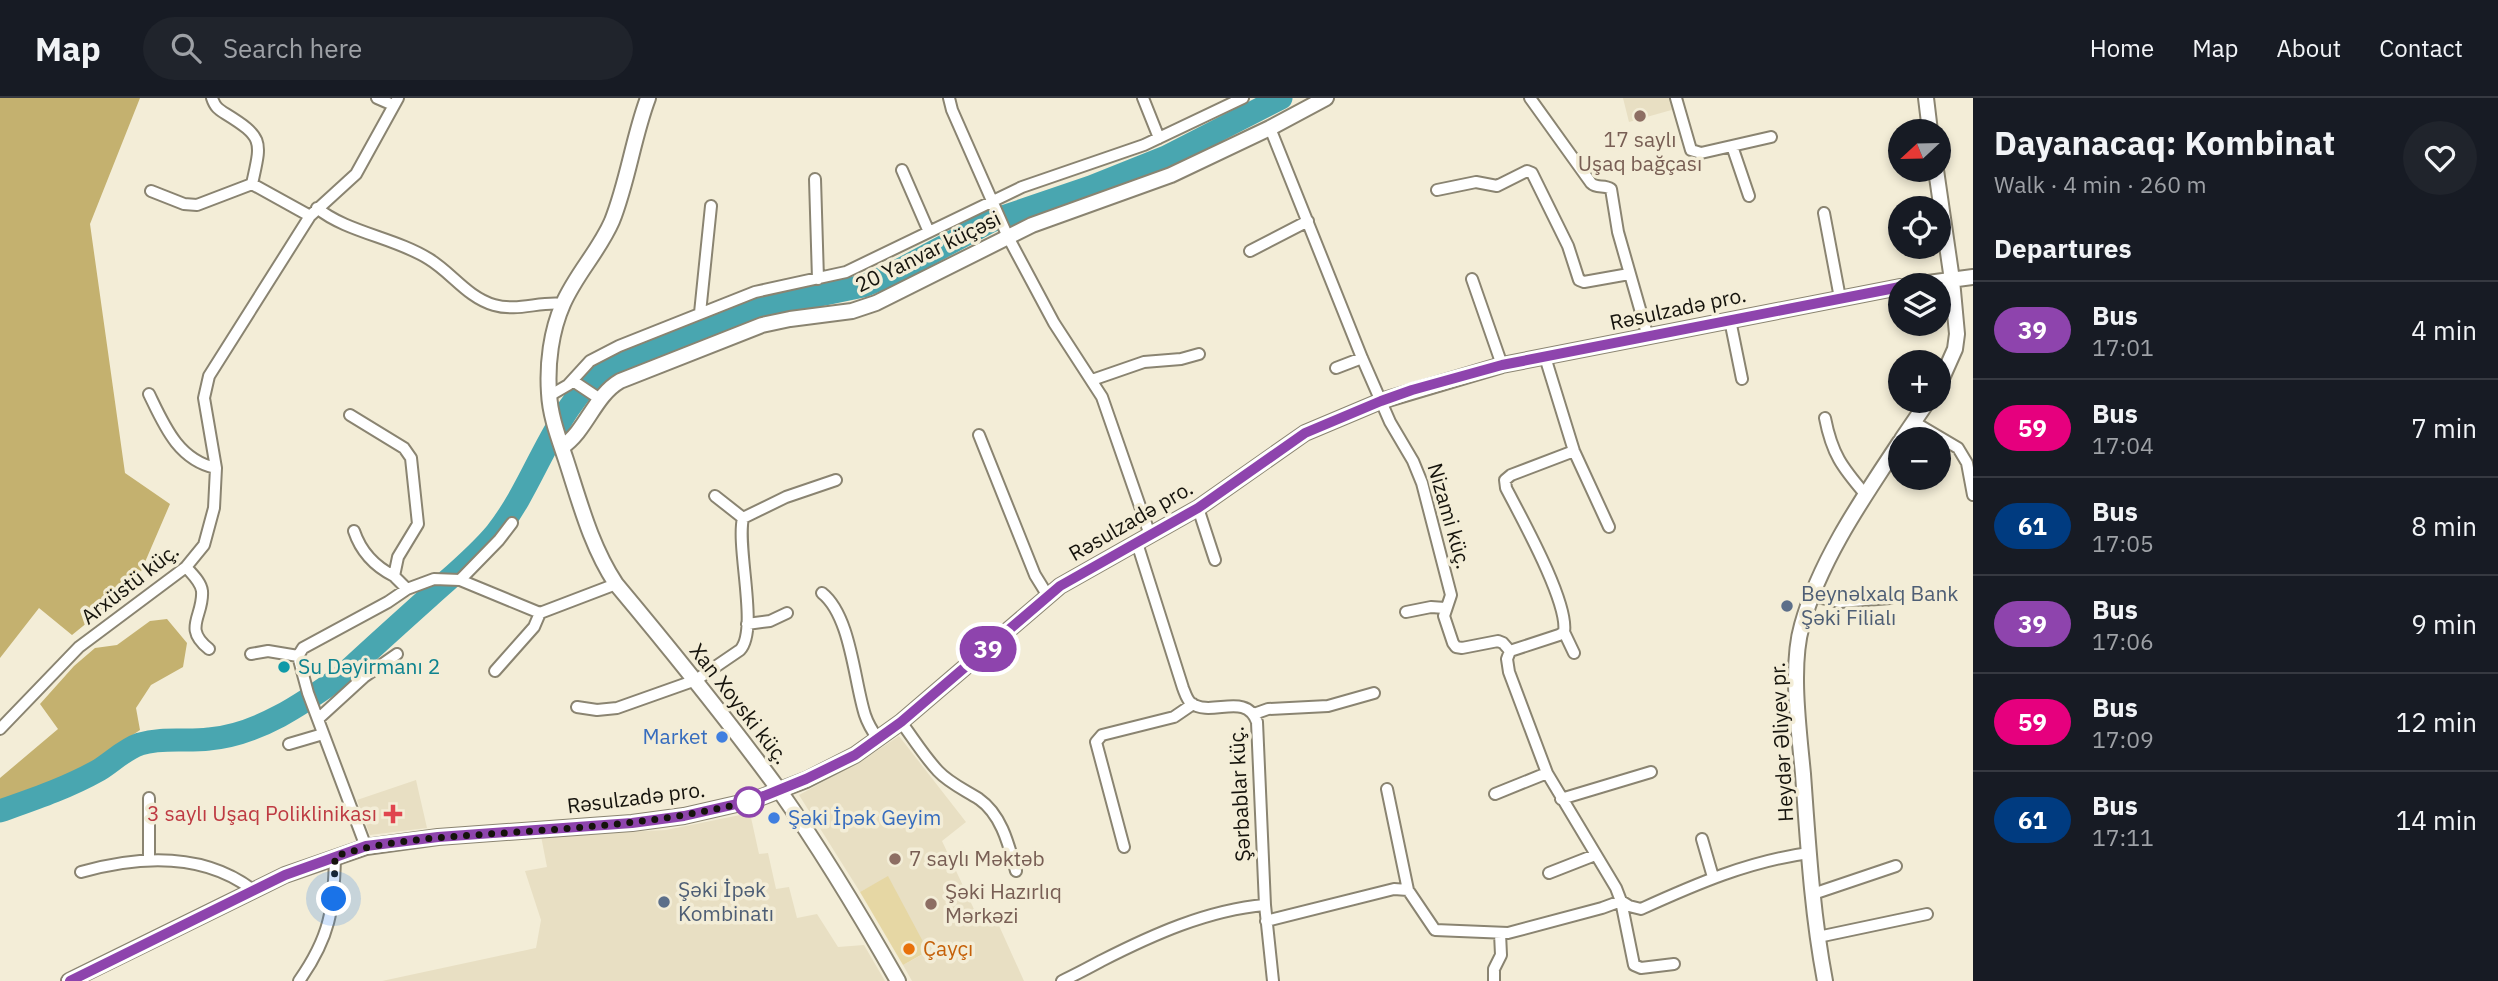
<!DOCTYPE html>
<html lang="en">
<head>
<meta charset="utf-8">
<style>
  :root { --surface:#171b24; --page:#20242c; --text:#f1f3f6; --muted:#9ea1a6; --line:#363941 }
  body { margin:0; font-family:"IBM Plex Sans",sans-serif; background:var(--page); color:var(--text); height:100vh; display:flex; flex-direction:column; font-size:26px; white-space:nowrap }
  * { box-sizing:border-box; margin:0 }
  p { font-size:23px; color:var(--muted) }
  .icon { flex:none; width:38px; height:38px; fill:none; stroke:currentColor; stroke-width:2; stroke-linecap:round; stroke-linejoin:round }
  .map { position:relative; flex:1; overflow:hidden }
  .sheet { display:flex; flex-direction:column; background:var(--surface); width:525px }
  .sheet>* { flex:none }
  .badge { padding:0 14px; border-radius:23px; font-size:24px; line-height:46px }
  .needle { width:46px; rotate:248deg }
  .fabs { position:absolute; left:1888px; top:21px; display:grid; gap:14px }
  .fabs a { display:grid; place-items:center; width:63px; height:63px; border-radius:50%; background:var(--surface); box-shadow:0 4px 10px #0003; font-size:35px }
  .you { position:absolute; width:35px; height:35px; margin:-18px; border:5px solid #fff; border-radius:50%; background:#1a73e8; box-shadow:0 0 0 10px #1a73e833 }
  .map>.badge { position:absolute; translate:-50% -50%; box-shadow:0 0 0 4px #fff }
  h2 { padding:0 21px; font-size:26px; line-height:63px }
  .round { display:grid; place-items:center; flex:none; width:74px; height:74px; border-radius:37px; background:var(--page) }
  .summary { display:flex; align-items:center; justify-content:space-between; height:119px; padding:0 21px }
  h1 { font-size:33px; font-weight:700; line-height:52px }
  ul { padding:0; list-style:none }
  li { display:flex; align-items:center; gap:21px; height:98px; padding:0 21px; border-top:2px solid var(--line) }
  li div { flex:1 }
  li b { display:block; font-size:26px }
  li em { font-style:normal }
  li .badge { min-width:77px; font-weight:700; text-align:center }
  header { display:flex; align-items:center; gap:42px; box-sizing:border-box; height:98px; padding:0 35px; background:var(--surface); border-bottom:2px solid var(--line) }
  header strong { font-size:33px }
  nav { display:flex; gap:38px; margin-inline-start:auto; font-size:24px }
  .search { width:490px; height:63px; background:var(--page); display:flex; align-items:center; gap:18px; box-sizing:border-box; padding:0 24px; border-radius:38px; color:var(--muted); font-size:26px }
  main { display:flex; flex:1; min-height:0 }
  .map>svg:first-child { display:block }
  .built { fill:#e8dfc3 }
  .green { fill:#e6d7a4 }
  .forest { fill:#c4b16f }
  .lines { fill:none; stroke-linecap:round; stroke-linejoin:round }
  .river { stroke:#49a6b0; stroke-width:23 }
  .street-casing { stroke:#8a8471; stroke-width:14 }
  .secondary-casing { stroke:#8a8471; stroke-width:18 }
  .street { stroke:#fff; stroke-width:10 }
  .secondary { stroke:#fff; stroke-width:14 }
  .line-casing { stroke:#fff; stroke-width:16 }
  .line { stroke:#8e44ad; stroke-width:10 }
  .walk { stroke:#15130c; stroke-width:7; stroke-dasharray:0 12.6 }
  .education-dot { fill:#8d6e63; stroke:#f3edd7; stroke-width:2.5 }
  .service-dot { fill:#5c6f8a; stroke:#f3edd7; stroke-width:2.5 }
  .culture-dot { fill:#0f9aa8; stroke:#f3edd7; stroke-width:2.5 }
  .shop-dot { fill:#3f7fe0; stroke:#f3edd7; stroke-width:2.5 }
  .stop-dot { fill:#fff; stroke:#8e44ad; stroke-width:3.5 }
  .health-dot { fill:#e0444e; stroke:#f3edd7; stroke-width:2.5 }
  .food-dot { fill:#e8710a; stroke:#f3edd7; stroke-width:2.5 }
  .labels { text-anchor:middle; stroke-width:7; stroke-linejoin:round; paint-order:stroke }
  .education-label { font-size:21px; fill:#785e54; stroke:#f3edd7; text-anchor:start }
  .street-label { font-size:21px; fill:#15130c; stroke:#f3edd7 }
  .service-label { font-size:21px; fill:#4e5e75; stroke:#f3edd7; text-anchor:start }
  .culture-label { font-size:21px; fill:#0d838f; stroke:#f3edd7; text-anchor:start }
  .shop-label { font-size:21px; fill:#366cbe; stroke:#f3edd7; text-anchor:end }
  .health-label { font-size:21px; fill:#be3a42; stroke:#f3edd7; text-anchor:end }
  .food-label { font-size:21px; fill:#c56008; stroke:#f3edd7; text-anchor:start }
</style>
</head>
<body>
<header>
<strong>Map</strong>
<div class="search"><svg class="icon" aria-label="search" viewBox="0 0 24 24"><circle cx="10" cy="10" r="6"/><path d="M15 15l6 6"/></svg>Search here</div>
<nav><a>Home</a><a>Map</a><a>About</a><a>Contact</a></nav>
</header>
<main>
<div class="map">
<svg width="1973" height="883" viewBox="0 0 1973 883">
  <rect width="100%" height="100%" fill="#f3edd7"/>
  <path class="built" d="M1623,0h49l3,11 -46,13z
    M899,638l67,86 -24,19 38,81 16,-3 28,62h-112l-9,-16 24,-13 -39,-75 -28,15 -61,-97 67,-37z
    M416,682l11,48 -57,7 -13,-35z
    M750,715l9,41 9,-1 8,36 13,-2 8,31 20,-4 21,33 26,-2 21,36h-503l154,-33 5,-28 -16,-49 22,-4 -6,-31 125,-6z"/>
  <path class="green" d="M888,778l40,75 -25,14 -43,-73z"/>
  <path class="forest" d="M0,0h140l-50,126 35,249 45,31 -34,79 -64,52 -33,-27 -39,50z
    M167,521l20,24 -4,24 -32,18 -15,23 4,22 -79,53 -61,18v-23l58,-49 -18,-25 34,-38 21,-18 22,-3 33,-24z"/>
  <g class="lines">
    <path class="river" d="M0,713c34,-12 67,-23 99,-41 13,-8 26,-21 41,-26 23,-7 46,-2 69,-5 49,-4 95,-36 134,-64 29,-27 58,-53 87,-79 22,-20 47,-40 66,-63 43,-54 58,-131 117,-170l154,-57 96,-20 29,-12 99,-53 100,-34 75,-30 115,-59"/>
    <g class="street-casing">
      <path id="street" d="M212,0c3,9 6,11 14,16 39,24 35,28 26,70l58,32
        M377,0l16,7
        M949,0l3,12 56,127 46,86 48,74 48,138
        M1143,0l16,40
        M1530,0l61,85c6,6 13,1 20,6l7,43 30,105
        M1676,0l15,52 10,3 70,-16
        M1270,30l92,230 28,64 23,39 9,22 29,112 -7,21 9,27 3,4 6,1 36,-7 5,2 7,8 -3,8 2,13 38,101 69,115 5,13 13,64 7,3 33,-4
        M1732,48l17,50
        M902,72l27,62
        M815,81l3,100
        M1437,92l39,-8 21,4 30,-15 5,2 36,73 11,34 5,2 45,-8
        M151,93l33,13 13,1 55,-21
        M317,110c29,24 79,30 112,51 23,14 38,38 65,46 23,7 46,-4 69,-1
        M1824,115l16,85
        M1250,153l58,-30
        M1472,181l30,86
        M700,215l11,-107
        M1730,222l12,59
        M1545,259l29,94 35,76
        M1336,270l26,-10
        M1092,282l52,-18 37,-3 18,-5
        M573,283l27,18
        M149,296c15,31 29,66 67,74
        M549,298l19,-11 22,-24 29,-15 136,-54 91,-20 176,-85 122,-42 99,-47
        M350,317l54,33 7,10 7,66 -20,33 -4,19 13,13 27,-10 26,1 80,33 76,-29
        M1825,320c7,36 17,49 40,76
        M1914,324l44,26 9,15 6,32
        M979,337l56,140 13,21
        M715,398l28,22
        M1198,410l17,52
        M354,433c7,21 20,35 40,45
        M1137,445l46,145c2,5 4,12 8,15 20,15 55,-12 66,19l8,183 8,76
        M186,469c6,7 15,15 16,24 2,25 -20,37 7,58
        M460,482l39,-40 13,-17
        M822,495c29,23 32,88 43,122 3,9 8,17 13,24
        M1812,498l28,6 50,-4
        M1406,514l25,-5 14,1
        M747,526l23,-3 17,-8
        M1564,534l10,21
        M1510,553l49,-16 5,-3c5,-29 -43,-115 -58,-144l-1,-8 6,-5 63,-24
        M251,556l17,-3 30,5
        M495,573l39,-44 6,-14
        M577,609l20,3 20,-2 79,-28 44,-30c19,-20 -4,-102 3,-132l43,-21 50,-17
        M1254,616l14,-5 60,-3 46,-13
        M318,621l46,-42 33,-23
        M901,624c12,16 23,34 37,49 11,12 27,19 41,28 23,16 30,47 37,72
        M0,631l79,-82 107,-80 18,-22 10,-37 2,-40 -12,-70 5,-22 101,-160 46,-42 42,-76
        M289,646l34,-10
        M1387,691l21,101
        M1495,696l52,-21
        M1561,701l90,-27
        M1702,741l11,38
        M366,749l-58,-154 -10,-37 5,-8 85,-46 19,-13
        M1124,749l-28,-105 6,-7 72,-18 19,-13
        M149,761v-61
        M81,774c57,-16 122,-20 172,18
        M1549,775l46,-18
        M1813,796l83,-28
        M1266,823l128,-32 14,1 27,40 73,3 94,-25 19,-7 8,5 12,3c55,-25 108,-48 168,-56
        M1818,839l109,-23
        M299,883c31,-44 35,-72 36,-125
        M1062,883c13,-6 26,-13 39,-20 51,-26 106,-51 164,-56
        M1494,883v-12l7,-14 -1,-22"/>
    </g>
    <g class="secondary-casing">
      <path id="secondary" d="M648,0c-15,40 -20,83 -36,123 -13,30 -36,53 -49,83 -12,27 -16,60 -14,89 1,23 10,46 17,67 14,43 25,86 50,124 56,67 111,135 163,206 43,61 82,126 119,191
        M1926,0l4,33
        M1936,72l16,110 5,54 -2,15 -16,36
        M1913,187l60,-8
        M1902,341l26,-38
        M562,349c25,-17 32,-51 58,-66l142,-56 28,-6 62,-8 24,-8 156,-78 139,-50 99,-47 56,-30
        M69,883l216,-106 81,-28 72,-10 194,-14 52,-7 70,-16 52,-20 49,-25 46,-33 159,-136 138,-78 107,-75 76,-32 121,-36 398,-78
        M1825,883c-13,-68 -17,-138 -22,-207 -4,-43 -13,-108 -1,-149 18,-65 61,-127 98,-183"/>
    </g>
    <use href="#street" class="street"/>
    <use href="#secondary" class="secondary"/>
  </g>
  <g class="lines">
    <g class="line-casing">
      <path id="line" d="M70,883l215,-106 81,-29 72,-9 194,-14 52,-7 70,-16 52,-21 49,-24 46,-33 159,-136 138,-78 107,-75 76,-32 31,-11 90,-25 398,-78"/>
    </g>
    <use href="#line" class="line"/>
    <path class="walk" d="M334,801l1,-43c55,-17 112,-19 169,-23 85,-6 168,-11 250,-33l-5,2"/>
  </g>
  <g class="education-dot">
    <circle cx="1640" cy="18" r="7"/>
    <circle cx="895" cy="761" r="7"/>
    <circle cx="931" cy="806" r="7"/>
  </g>
  <g class="service-dot">
    <circle cx="1787" cy="508" r="7"/>
    <circle cx="664" cy="804" r="7"/>
  </g>
  <circle class="culture-dot" cx="284" cy="569" r="7"/>
  <g class="shop-dot">
    <circle cx="722" cy="639" r="7"/>
    <circle cx="774" cy="720" r="7"/>
  </g>
  <circle class="stop-dot" cx="749" cy="704" r="14"/>
  <path class="health-dot" d="M389.5 705.5h7v7h7v7h-7v7h-7v-7h-7v-7h7z"/>
  <circle class="food-dot" cx="909" cy="851" r="7"/>
  <g class="labels">
    <g class="education-label">
      <text x="1640" y="49" text-anchor="middle">17 saylı<tspan x="1640" dy="24">Uşaq bağçası</tspan></text>
      <text x="909" y="768">7 saylı Məktəb</text>
      <text x="945" y="801">Şəki Hazırlıq<tspan x="945" dy="24">Mərkəzi</tspan></text>
    </g>
    <g class="street-label">
      <text transform="translate(928 154) rotate(-26)" y="7">20 Yanvar küçəsi</text>
      <text transform="translate(1678 211) rotate(-12)" y="7">Rəsulzadə pro.</text>
      <text transform="translate(1449 418) rotate(74)" y="7">Nizami küç.</text>
      <text transform="translate(1131 423) rotate(-30)" y="7">Rəsulzadə pro.</text>
      <text transform="translate(130 486) rotate(-38)" y="7">Arxüstü küç.</text>
      <text transform="translate(739 606) rotate(52)" y="7">Xan Xoyski küç.</text>
      <text transform="translate(1782 644) rotate(-93)" y="7">Heydər Əliyev pr.</text>
      <text transform="translate(1240 696) rotate(-93)" y="7">Şərbablar küç.</text>
      <text transform="translate(636 700) rotate(-7)" y="7">Rəsulzadə pro.</text>
    </g>
    <g class="service-label">
      <text x="1801" y="503">Beynəlxalq Bank<tspan x="1801" dy="24">Şəki Filialı</tspan></text>
      <text x="678" y="799">Şəki İpək<tspan x="678" dy="24">Kombinatı</tspan></text>
    </g>
    <g class="culture-label">
      <text x="298" y="576">Su Dəyirmanı 2</text>
    </g>
    <g class="shop-label">
      <text x="708" y="646">Market</text>
      <text x="788" y="727" text-anchor="start">Şəki İpək Geyim</text>
    </g>
    <g class="health-label">
      <text x="377" y="723">3 saylı Uşaq Poliklinikası</text>
    </g>
    <g class="food-label">
      <text x="923" y="858">Çayçı</text>
    </g>
  </g>
</svg>
<div class="fabs">
<a><svg class="needle" viewBox="-14 -14 28 28"><path d="M0-13l5 13h-10z" fill="#e53935"/><path d="M0 13l5-13h-10z" fill="#9ea1a6"/></svg></a>
<a><svg class="icon" aria-label="locate" viewBox="0 0 24 24"><circle cx="12" cy="12" r="6"/><path d="M12 2v4M12 18v4M2 12h4M18 12h4"/></svg></a>
<a><svg class="icon" aria-label="layers" viewBox="0 0 24 24"><path d="M12 4l9 5-9 5-9-5zM3 14l9 5 9-5"/></svg></a>
<a>+</a>
<a>−</a>
</div>
<div class="you" style="left:334px;top:801px"></div>
<b class="badge" style="left:988px;top:551px;background:#8e44ad;color:#fff">39</b>
</div>
<section class="sheet">
<div class="summary"><div><h1>Dayanacaq: Kombinat</h1><p>Walk · 4 min · 260 m</p></div><a class="round"><svg class="icon" aria-label="heart" viewBox="0 0 24 24"><path d="M12 20l-8-8c-3-5 5-10 8-4 3-6 11-1 8 4z"/></svg></a></div>
<h2>Departures</h2>
<ul>
<li><span class="badge" style="background:#8e44ad;color:#fff">39</span><div><b>Bus</b><p>17:01</p></div><em>4 min</em></li>
<li><span class="badge" style="background:#e6007e;color:#fff">59</span><div><b>Bus</b><p>17:04</p></div><em>7 min</em></li>
<li><span class="badge" style="background:#003b80;color:#fff">61</span><div><b>Bus</b><p>17:05</p></div><em>8 min</em></li>
<li><span class="badge" style="background:#8e44ad;color:#fff">39</span><div><b>Bus</b><p>17:06</p></div><em>9 min</em></li>
<li><span class="badge" style="background:#e6007e;color:#fff">59</span><div><b>Bus</b><p>17:09</p></div><em>12 min</em></li>
<li><span class="badge" style="background:#003b80;color:#fff">61</span><div><b>Bus</b><p>17:11</p></div><em>14 min</em></li>
</ul>
</section>
</main>
</body>
</html>
